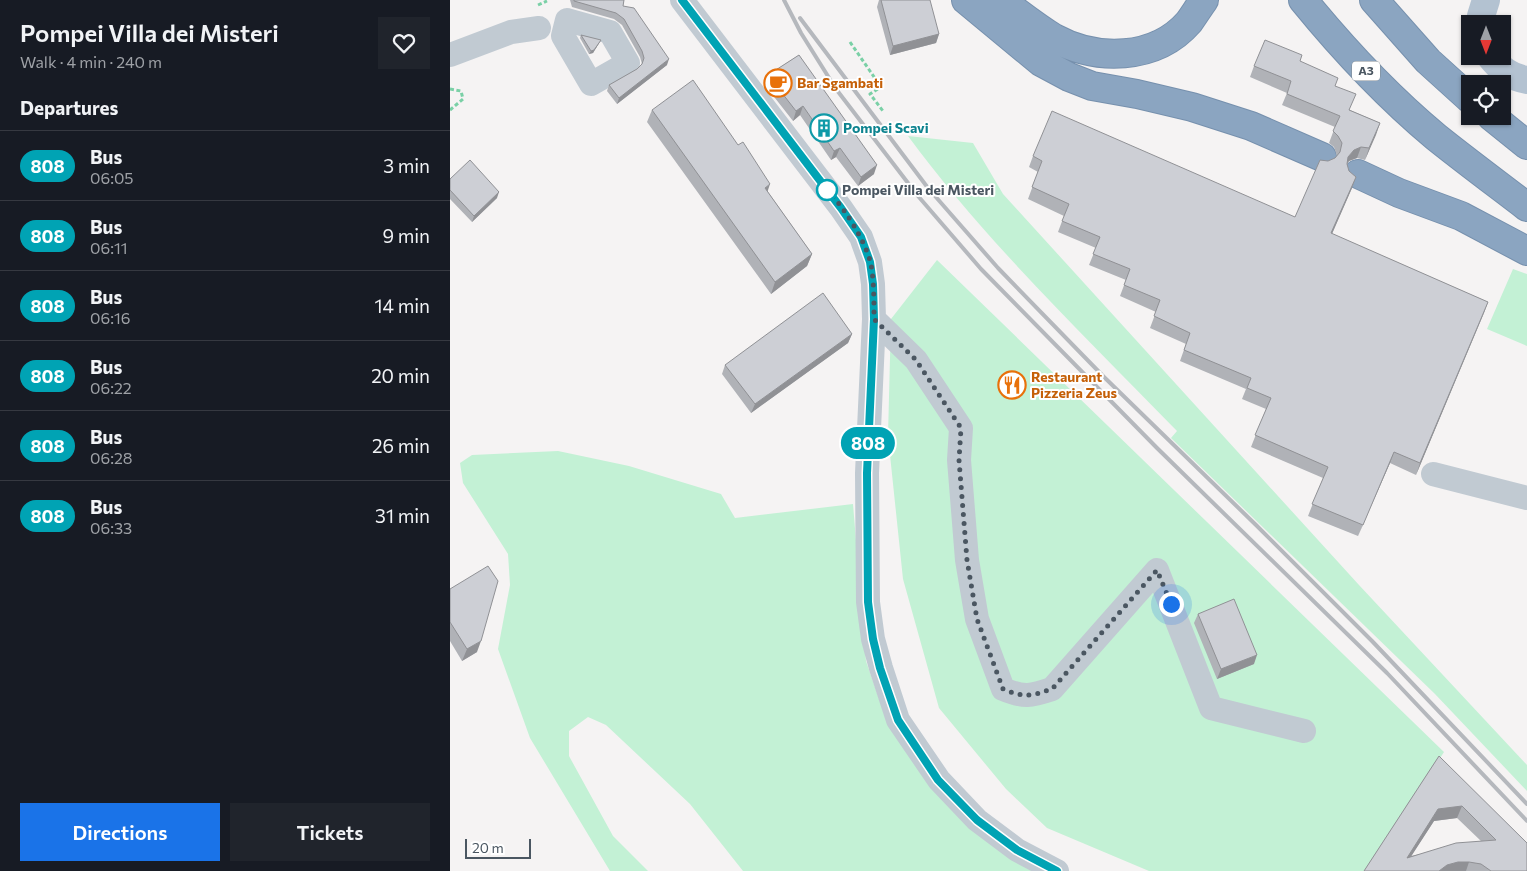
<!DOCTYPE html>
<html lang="en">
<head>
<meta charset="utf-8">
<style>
  :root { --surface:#171b24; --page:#20242c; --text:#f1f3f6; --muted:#9ea1a6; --line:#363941; --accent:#1a73e8 }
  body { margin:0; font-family:Commissioner,sans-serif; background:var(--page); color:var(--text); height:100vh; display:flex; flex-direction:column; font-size:19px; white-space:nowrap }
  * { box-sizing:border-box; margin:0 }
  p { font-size:16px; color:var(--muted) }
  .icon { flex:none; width:28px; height:28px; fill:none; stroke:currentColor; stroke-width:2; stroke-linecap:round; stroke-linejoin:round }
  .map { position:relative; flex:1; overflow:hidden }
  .panel { display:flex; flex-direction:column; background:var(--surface); width:450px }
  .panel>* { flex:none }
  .badge { padding:0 10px; border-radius:16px; font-size:18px; line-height:32px }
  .needle { width:32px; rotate:180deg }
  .buttons { position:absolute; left:1011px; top:15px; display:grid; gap:10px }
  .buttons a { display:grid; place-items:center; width:50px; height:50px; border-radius:0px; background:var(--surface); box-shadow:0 1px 4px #0004; font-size:25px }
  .scale { position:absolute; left:15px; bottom:12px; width:66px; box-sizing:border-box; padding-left:5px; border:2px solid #4a5661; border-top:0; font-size:14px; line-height:18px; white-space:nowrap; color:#4a5661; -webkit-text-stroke:4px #fff; paint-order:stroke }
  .you { position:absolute; width:25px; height:25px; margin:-12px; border:4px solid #fff; border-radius:50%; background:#1a73e8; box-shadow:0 0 0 8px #1a73e833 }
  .map>.badge { position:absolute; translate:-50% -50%; box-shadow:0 0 0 2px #fff }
  h2 { padding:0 20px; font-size:19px; line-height:45px }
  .round { display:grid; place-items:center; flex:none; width:52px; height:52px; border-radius:0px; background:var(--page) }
  .summary { display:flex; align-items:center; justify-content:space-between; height:85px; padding:0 20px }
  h1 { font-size:24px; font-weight:600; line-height:38px }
  .primary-button { display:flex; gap:10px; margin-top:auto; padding:10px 20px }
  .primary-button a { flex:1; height:58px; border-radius:0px; background:var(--accent); color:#fff; font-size:20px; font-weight:600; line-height:58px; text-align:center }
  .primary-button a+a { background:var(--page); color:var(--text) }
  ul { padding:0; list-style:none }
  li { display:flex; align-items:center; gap:15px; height:70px; padding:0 20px; border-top:1px solid var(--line) }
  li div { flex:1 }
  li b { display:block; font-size:19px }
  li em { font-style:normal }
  li .badge { min-width:55px; font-weight:700; text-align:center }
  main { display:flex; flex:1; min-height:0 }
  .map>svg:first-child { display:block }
  .green { fill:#c3f1d5 }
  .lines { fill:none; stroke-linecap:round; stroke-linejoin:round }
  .highway-casing { stroke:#7690ad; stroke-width:30 }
  .path { stroke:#7ad0a6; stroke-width:3; stroke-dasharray:4 2.5; stroke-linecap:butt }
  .minor { stroke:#c1cad2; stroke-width:24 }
  .major { stroke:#b3c2d1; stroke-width:28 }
  .highway { stroke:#8ba5c1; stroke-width:28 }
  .rail { stroke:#b5b8bd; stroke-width:4 }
  .wall { fill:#b0b2b7; fill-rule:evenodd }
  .shaded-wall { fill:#909195 }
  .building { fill:#cdcfd5; stroke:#909195; fill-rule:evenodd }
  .line-casing { stroke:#fff; stroke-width:11 }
  .line { stroke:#00a3b4; stroke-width:8 }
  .walk { stroke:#4a5661; stroke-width:5; stroke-dasharray:0 9 }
  .stop-dot { fill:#fff; stroke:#00a3b4; stroke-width:2.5 }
  .labels { text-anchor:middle; stroke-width:4; stroke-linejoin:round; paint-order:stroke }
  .shield { fill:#fff; stroke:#808990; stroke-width:1 }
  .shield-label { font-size:12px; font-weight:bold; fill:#4a5661 }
  .food-label { font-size:14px; font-weight:bold; fill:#c56008; stroke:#fff; text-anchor:start }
  .culture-label { font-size:14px; font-weight:bold; fill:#0d838f; stroke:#fff; text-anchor:start }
  .stop-label { font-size:14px; font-weight:bold; fill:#4a5661; stroke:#fff; text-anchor:start }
</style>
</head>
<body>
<main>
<section class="panel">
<div class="summary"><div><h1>Pompei Villa dei Misteri</h1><p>Walk · 4 min · 240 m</p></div><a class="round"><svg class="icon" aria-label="heart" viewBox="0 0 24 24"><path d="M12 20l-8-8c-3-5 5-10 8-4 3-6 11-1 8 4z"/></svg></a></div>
<h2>Departures</h2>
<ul>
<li><span class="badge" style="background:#00a3b4;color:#fff">808</span><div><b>Bus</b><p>06:05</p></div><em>3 min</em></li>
<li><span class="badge" style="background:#00a3b4;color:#fff">808</span><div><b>Bus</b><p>06:11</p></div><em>9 min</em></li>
<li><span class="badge" style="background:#00a3b4;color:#fff">808</span><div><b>Bus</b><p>06:16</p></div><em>14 min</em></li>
<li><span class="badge" style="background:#00a3b4;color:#fff">808</span><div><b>Bus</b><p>06:22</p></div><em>20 min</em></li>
<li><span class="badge" style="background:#00a3b4;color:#fff">808</span><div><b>Bus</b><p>06:28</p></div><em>26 min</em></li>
<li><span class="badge" style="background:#00a3b4;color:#fff">808</span><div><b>Bus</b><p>06:33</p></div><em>31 min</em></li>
</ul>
<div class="primary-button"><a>Directions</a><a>Tickets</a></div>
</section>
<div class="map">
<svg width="1077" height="871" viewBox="0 0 1077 871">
  <rect width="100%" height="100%" fill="#f5f3f3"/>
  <path class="green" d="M458,136l65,7 30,51 356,391 168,180v26l-92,-97 -264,-256 6,-7c-91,-94 -191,-189 -269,-295z
    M487,260l507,492 -77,119h-218l-102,-43 -41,-39 -67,-81 -36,-129 -15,-143 3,-117z
    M1063,269l14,5v72l-40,-17z
    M108,451l71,15 92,28 14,24 118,-14 13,157 13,38 27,46 136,126h-299l-53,-67 -84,-79 -18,-8 -19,14v25l44,80 35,35h-38l-80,-133 -32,-89 12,-64 -2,-31 -45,-71 -3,-20 12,-8z"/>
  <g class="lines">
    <g class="highway-casing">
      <path id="highway" d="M516,0l75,62 28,15 23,9 45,8 55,13 59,19 71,31
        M551,0c17,13 35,27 53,38 42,23 101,23 135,-16 5,-7 10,-15 15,-22
        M853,0c40,49 85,97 133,137 30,24 61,47 91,70
        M924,0l54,61 42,38
        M1041,116l36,29
        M908,174l41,19 62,23 66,35"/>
    </g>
    <path class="path" d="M88,5l9,-4
      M400,42l31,45 -11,7 13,17
      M0,89l11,2 2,8 -13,11
      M410,195l8,-5"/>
    <path class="minor" d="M232,0l159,208 20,29 9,25 3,22 1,35 -7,154 1,129 5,37 8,29 17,52 41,60 38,40 40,30 40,21
      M117,20l43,12 18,31 -37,21 -28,-48z
      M0,55l61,-23 28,-4
      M424,319l42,41 45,68 -2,32 8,100 10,59 26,70c21,9 28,7 49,0l105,-119 54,138 93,23
      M983,474l94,24"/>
    <path class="major" d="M1031,24v-8l5,-16
      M1040,56c10,13 20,21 37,24"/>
    <use href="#highway" class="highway"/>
    <path class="rail" d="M334,0l17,33 35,56 82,107 63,73 176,179 230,225 140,148
      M350,18l128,170 70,80 106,109 152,148 116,116 155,163"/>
  </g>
  <path class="wall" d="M120,0h54l-1,6 44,59 -50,39 -10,-13 2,-6 28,-16 5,-5 -2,-7 -18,-32 -8,-6 -42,-12z
    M429,0h2l58,34 -3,9 -46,12 -13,-48z
    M131,35l18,8 -6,10 -4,1 -9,-16z
    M349,55l75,119 -16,12 -22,-29 -5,3 -31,-45 -7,6 -29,-37 4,-9z
    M850,61l35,25 15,24 30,13 -15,37 -8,-2 -8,3 -2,3 5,24 -20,46 156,68 -72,173 -26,-12 -32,73 -50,-20 15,-38 -72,-31 15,-38 -24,-10 4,-10 -66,-28 6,-17 -36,-16 6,-16 -36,-16 6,-16 -37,-15 7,-17 -38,-16 6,-16 -36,-17 10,-27 -9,-5 4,-11 262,61 33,-56 7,-3 2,-2 -3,-9 -5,-4 6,-16 -53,-22 5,-12 -37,-16 4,-11z
    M202,110l116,82 44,62 -5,12 -36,28 -124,-172z
    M0,179l47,19 -25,24 -22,-23z
    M402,334l-4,9 -97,70 -29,-39 3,-9z
    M0,589l27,63 -15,9 -12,-20z
    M748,614l56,50 -37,15 -23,-56z
    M989,756l88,115h-163zM1007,818l24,23 -70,15 23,-35z"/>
  <path class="shaded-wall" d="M489,34l-3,9 -46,12 3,-9z
    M151,40l-8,13 -4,1 2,-3z
    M219,59l-2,6 -50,39 2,-6z
    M353,106l-3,9 -7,6 3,-10z
    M930,123l-4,12 -11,25 4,-12z
    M911,147l-4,11 -8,3 -5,7 4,-11 6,-7z
    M390,148l-4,9 -5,3 3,-9z
    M427,165l-3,9 -16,12 3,-9z
    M906,177l-4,11 -25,57 4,-12z
    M320,184l-4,12 -1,-8z
    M49,192l-2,6 -25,24 2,-6z
    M362,254l-5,12 -36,28 4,-12z
    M1038,302l-4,11 -68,162 4,-12z
    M402,334l-4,9 -97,70 4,-9z
    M944,452l-4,11 -32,73 5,-11z
    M31,641l-4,11 -15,9 5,-12z
    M807,655l-3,9 -37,15 4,-10z
    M1012,806l-5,12 -23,3 -31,48 4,-11 31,-49z
    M1008,862h11l-3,9h-27l8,-6z"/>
  <path class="building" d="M124,0h50l-1,6 11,2 35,51 -50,39 -10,-13 28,-16 5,-5 2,-6 -2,-7 -18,-32 -8,-6 -42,-12z
    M431,0h49l9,34 -46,12z
    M131,35l20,5 -7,10 -3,1z
    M815,40l37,15 -2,6 38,17 -3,8 21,8 -7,16 31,13 -11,25 -8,-1 -7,3 -6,7 -1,7 2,7 7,6 -25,56 157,69 -68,161 -26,-11 -31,73 -51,-21 16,-37 -73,-32 16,-37 -24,-10 4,-10 -67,-28 6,-17 -36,-17 6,-16 -36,-15 6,-16 -37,-15 7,-17 -38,-16 7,-17 -37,-17 10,-26 -9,-5 19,-45 243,106 25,-57 8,1 7,-3 5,-6 2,-9 -4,-7 -5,-5 7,-15 -53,-22 4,-13 -37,-15z
    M349,55l78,110 -16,12 -21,-29 -6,3 -31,-45 -7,5 -28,-36z
    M243,80l45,65 5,-3 27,42 -5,4 47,66 -37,28 -123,-172z
    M20,160l29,32 -25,24 -24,-26v-11z
    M373,293l29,41 -97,70 -30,-39z
    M38,566l10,15 -17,60 -14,8 -17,-27v-33z
    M784,599l23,56 -36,14 -23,-55z
    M989,756l88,87v28h-36l-10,-7 -12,-2h-11l-11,3 -8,6h-75zM1012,806l34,34 -40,3 -49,15 31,-49z"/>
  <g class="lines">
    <g class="line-casing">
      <path id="line" d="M232,0l159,208 20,29 9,25 3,22 1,35 -7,154 1,129 5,37 7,29 18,52 40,60 39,40 40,30 40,21"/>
    </g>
    <use href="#line" class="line"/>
    <path class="walk" d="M377,190c17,17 38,50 44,74 3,18 3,37 3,55l42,41 45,68 -2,32 8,100 10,59 26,70c21,9 28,7 49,0l105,-119 14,34"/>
  </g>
  <defs>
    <g id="cafe-ring" transform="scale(1.4375)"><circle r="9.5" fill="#fff" stroke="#e8710a" stroke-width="1.5"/><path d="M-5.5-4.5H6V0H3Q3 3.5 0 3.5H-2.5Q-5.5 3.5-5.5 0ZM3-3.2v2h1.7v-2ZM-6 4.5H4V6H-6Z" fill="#e8710a"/></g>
    <g id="building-ring" transform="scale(1.4375)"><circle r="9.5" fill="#fff" stroke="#0f9aa8" stroke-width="1.5"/><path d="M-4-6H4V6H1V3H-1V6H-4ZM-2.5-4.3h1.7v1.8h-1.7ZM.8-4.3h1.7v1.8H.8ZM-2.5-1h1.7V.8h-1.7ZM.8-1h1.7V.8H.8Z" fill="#0f9aa8"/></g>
    <g id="restaurant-ring" transform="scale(1.4375)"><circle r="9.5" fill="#fff" stroke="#e8710a" stroke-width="1.5"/><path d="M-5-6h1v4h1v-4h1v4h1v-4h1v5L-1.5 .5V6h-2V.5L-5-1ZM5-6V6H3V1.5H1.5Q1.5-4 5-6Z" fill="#e8710a"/></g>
  </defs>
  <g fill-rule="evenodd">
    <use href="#cafe-ring" x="328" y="83"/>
    <use href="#building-ring" x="374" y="128"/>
    <use href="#restaurant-ring" x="562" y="385"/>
  </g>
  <circle class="stop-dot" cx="377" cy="190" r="10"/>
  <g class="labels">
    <rect class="shield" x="902" y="61.5" width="28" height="19" rx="4"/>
    <g class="shield-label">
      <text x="916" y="75">A3</text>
    </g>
    <g class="food-label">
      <text x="347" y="88">Bar Sgambati</text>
      <text x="581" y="382">Restaurant<tspan x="581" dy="16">Pizzeria Zeus</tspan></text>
    </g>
    <g class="culture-label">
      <text x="393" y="133">Pompei Scavi</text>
    </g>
    <g class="stop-label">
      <text x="392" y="195">Pompei Villa dei Misteri</text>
    </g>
  </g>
</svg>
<div class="buttons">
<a><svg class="needle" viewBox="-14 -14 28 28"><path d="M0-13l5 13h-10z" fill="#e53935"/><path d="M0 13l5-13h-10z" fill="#9ea1a6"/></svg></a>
<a><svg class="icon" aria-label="locate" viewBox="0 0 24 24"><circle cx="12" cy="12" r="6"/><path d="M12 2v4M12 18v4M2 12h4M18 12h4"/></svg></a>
</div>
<div class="scale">20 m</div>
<div class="you" style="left:721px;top:604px"></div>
<b class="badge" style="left:418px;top:443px;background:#00a3b4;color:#fff">808</b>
</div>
</main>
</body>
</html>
